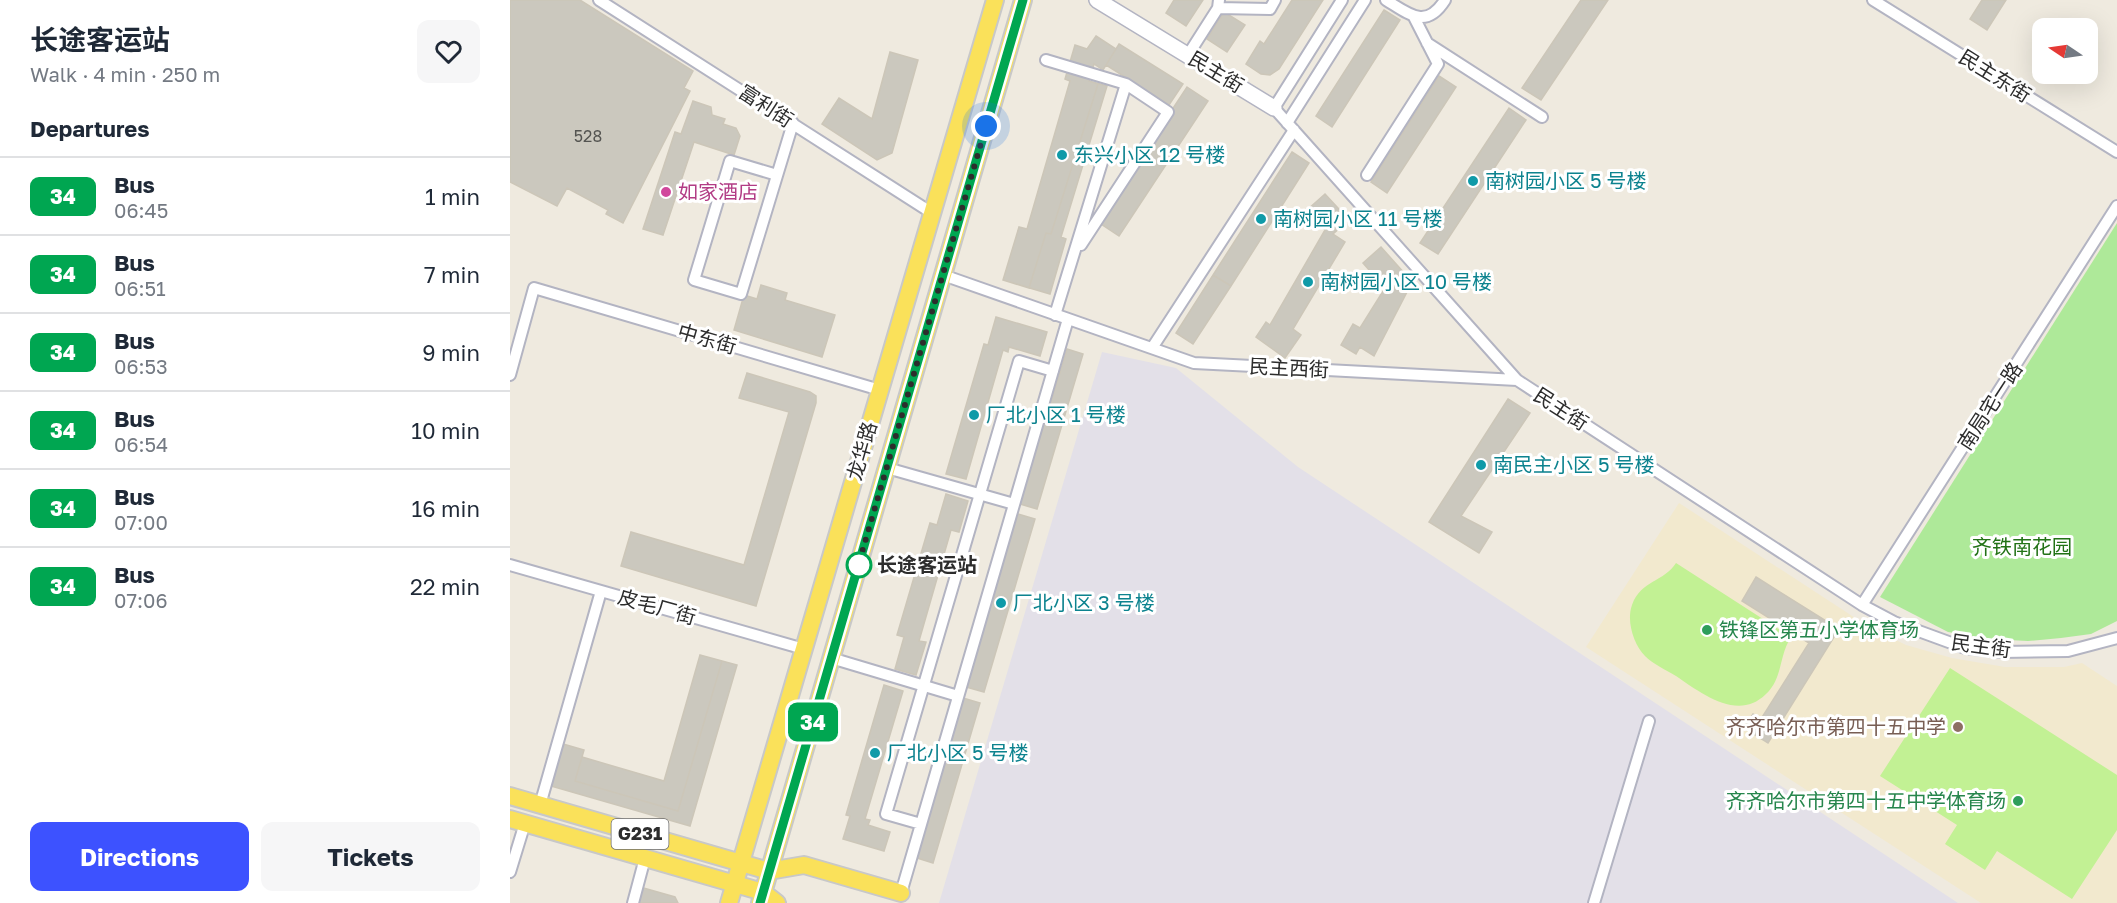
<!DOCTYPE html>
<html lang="en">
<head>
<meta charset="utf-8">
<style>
  :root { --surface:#fff; --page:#f6f6f7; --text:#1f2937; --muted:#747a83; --line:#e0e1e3; --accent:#3d52ff }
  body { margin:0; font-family:"Golos Text","Noto Sans SC",sans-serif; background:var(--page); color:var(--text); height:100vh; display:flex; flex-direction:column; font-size:22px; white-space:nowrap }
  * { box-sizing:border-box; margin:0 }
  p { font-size:20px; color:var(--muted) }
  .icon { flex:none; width:33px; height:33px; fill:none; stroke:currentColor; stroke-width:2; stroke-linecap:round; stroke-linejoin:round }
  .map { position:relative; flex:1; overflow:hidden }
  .panel { display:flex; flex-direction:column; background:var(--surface); width:510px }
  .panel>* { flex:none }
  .badge { padding:0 12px; border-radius:9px; font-size:21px; line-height:39px }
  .needle { width:39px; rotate:283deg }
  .controls { position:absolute; left:1522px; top:18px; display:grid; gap:12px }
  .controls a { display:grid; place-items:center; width:66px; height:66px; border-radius:12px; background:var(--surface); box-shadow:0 6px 24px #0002; font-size:30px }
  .you { position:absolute; width:30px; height:30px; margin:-15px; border:4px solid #fff; border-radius:50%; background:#1a73e8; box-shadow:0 0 0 9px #1a73e833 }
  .map>.badge { position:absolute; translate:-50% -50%; box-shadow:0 0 0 3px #fff }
  h2 { padding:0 30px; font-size:22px; line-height:54px }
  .round { display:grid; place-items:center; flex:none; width:63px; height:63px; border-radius:12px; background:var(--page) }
  .summary { display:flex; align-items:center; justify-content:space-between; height:102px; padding:0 30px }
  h1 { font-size:28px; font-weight:700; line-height:45px }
  .action { display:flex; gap:12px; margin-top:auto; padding:12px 30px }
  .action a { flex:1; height:69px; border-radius:12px; background:var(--accent); color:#fff; font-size:24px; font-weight:700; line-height:69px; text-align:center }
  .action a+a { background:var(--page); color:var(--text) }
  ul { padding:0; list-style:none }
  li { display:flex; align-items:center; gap:18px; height:78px; padding:0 30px; border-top:2px solid var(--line) }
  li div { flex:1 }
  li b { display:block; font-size:22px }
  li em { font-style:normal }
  li .badge { min-width:66px; font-weight:700; text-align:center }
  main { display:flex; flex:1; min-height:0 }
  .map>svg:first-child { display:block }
  .industrial { fill:#e3e0e8 }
  .education { fill:#f2e9ce }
  .green { fill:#aee999 }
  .pitch { fill:#c2f194 }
  .building { fill:#cbc8be; stroke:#ccc6b8; stroke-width:1.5 }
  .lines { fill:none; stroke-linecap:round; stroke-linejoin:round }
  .street-casing { stroke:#b3b4c2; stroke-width:14 }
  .secondary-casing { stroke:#b3b4c2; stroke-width:18 }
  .primary-casing { stroke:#c8c8c8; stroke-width:20 }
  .street { stroke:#fff; stroke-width:10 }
  .secondary { stroke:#fff; stroke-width:15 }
  .primary { stroke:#fae15a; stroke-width:16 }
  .line-casing { stroke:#fff; stroke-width:14 }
  .line { stroke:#00a651; stroke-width:9 }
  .walk { stroke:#2d2d2d; stroke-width:6; stroke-dasharray:0 10.8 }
  .culture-dot { fill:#0f9aa8; stroke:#fff; stroke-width:2 }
  .hotel-dot { fill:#d1479c; stroke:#fff; stroke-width:2 }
  .stop-dot { fill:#fff; stroke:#00a651; stroke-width:3 }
  .leisure-dot { fill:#2e9e5b; stroke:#fff; stroke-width:2 }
  .education-dot { fill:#8d6e63; stroke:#fff; stroke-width:2 }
  .labels { text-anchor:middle; stroke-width:6; stroke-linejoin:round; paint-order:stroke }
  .number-label { font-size:16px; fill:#545451 }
  .shield { fill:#fff; stroke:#6c6c6c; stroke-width:1.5 }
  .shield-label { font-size:18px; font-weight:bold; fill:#2d2d2d }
  .street-label { font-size:20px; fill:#2d2d2d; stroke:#fff }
  .culture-label { font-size:20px; fill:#0d838f; stroke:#fff; text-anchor:start }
  .hotel-label { font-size:20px; fill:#b23c85; stroke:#fff; text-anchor:start }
  .park-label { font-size:20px; fill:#227216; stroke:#fff }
  .stop-label { font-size:20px; font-weight:bold; fill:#2d2d2d; stroke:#fff; text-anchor:start }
  .leisure-label { font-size:20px; fill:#27864d; stroke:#fff; text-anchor:start }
  .education-label { font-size:20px; fill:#785e54; stroke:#fff; text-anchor:end }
</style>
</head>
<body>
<main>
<section class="panel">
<div class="summary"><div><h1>长途客运站</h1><p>Walk · 4 min · 250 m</p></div><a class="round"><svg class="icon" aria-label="heart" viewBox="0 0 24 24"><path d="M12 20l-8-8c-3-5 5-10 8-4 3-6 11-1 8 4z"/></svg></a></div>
<h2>Departures</h2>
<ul>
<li><span class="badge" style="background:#00a651;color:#fff">34</span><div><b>Bus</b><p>06:45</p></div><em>1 min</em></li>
<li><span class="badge" style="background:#00a651;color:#fff">34</span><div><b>Bus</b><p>06:51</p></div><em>7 min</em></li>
<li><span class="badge" style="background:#00a651;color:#fff">34</span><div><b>Bus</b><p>06:53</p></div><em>9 min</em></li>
<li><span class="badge" style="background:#00a651;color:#fff">34</span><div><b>Bus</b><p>06:54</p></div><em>10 min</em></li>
<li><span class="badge" style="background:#00a651;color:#fff">34</span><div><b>Bus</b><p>07:00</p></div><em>16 min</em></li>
<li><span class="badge" style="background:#00a651;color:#fff">34</span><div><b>Bus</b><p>07:06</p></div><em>22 min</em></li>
</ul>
<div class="action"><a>Directions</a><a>Tickets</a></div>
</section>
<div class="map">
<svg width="1607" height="903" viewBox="0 0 1607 903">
  <rect width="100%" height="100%" fill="#efeadf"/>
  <path class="industrial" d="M592,352l74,16 122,99 660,436h-1019z"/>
  <path class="education" d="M1169,503l187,122 40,20 46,13 53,9h59l18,-4 35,23v217h-136l-395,-256z"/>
  <path class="green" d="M1607,223v398l-26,13 -30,4 -33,3 -39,-2 -41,-7 -68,-35z"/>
  <path class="pitch" d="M1166,563l115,74c-12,18 -8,41 -25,57 -28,28 -65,-1 -90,-18 -10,-6 -23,-12 -31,-20 -11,-11 -19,-35 -13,-51 9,-25 32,-23 44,-42z
    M1440,668l167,107v55l-45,69 -75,-48 -12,19 -40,-26 12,-19 -77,-49z"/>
  <path class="building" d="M0,0h70l113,71 -9,17 6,3 -67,132 -17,-9 2,-4 -41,-22 -10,18 -47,-24z
    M664,0h29l-17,26 -20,-13z
    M782,0h31l-44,69 -9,6 -9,-1 -15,-10 14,-23 4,3z
    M1071,0h27l-67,100 -19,-12z
    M1472,0h24l-19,30 -17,-11z
    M874,10l16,10 -68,107 -16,-11z
    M714,12l21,13 -18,27 -20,-13z
    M586,36l20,13 -13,21 -9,-6 -5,17 9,3 -47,150 -5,-1 -17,55 -26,-8 16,-53 8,2 43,-148 -5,-2 10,-34 12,4z
    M586,36l20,13 -13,21 -9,-6 -5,17 18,5 -46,151 5,2 -16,55 -47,-14 16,-53 8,2 43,-148 -5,-2 10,-34 12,4z
    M609,44l64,40 -14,21 -63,-40z
    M380,52l28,8 -26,93 -15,7 -55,-36 17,-26 33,21z
    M929,76l17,11 -69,106 -16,-11z
    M677,87l21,14 -89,135 -21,-14z
    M183,101l18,6 1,8 13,4 -2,5 13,4 4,8 -6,19 -40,-13 -31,93 -20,-6 32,-97 6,2z
    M999,108l17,12 -88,134 -18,-11z
    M782,152l17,11 -78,123 -18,-11z
    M815,194l24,26 -16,14 12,8 -52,87 8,6 -16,23 -29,-21 10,-15 4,3 55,-95 -18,-20z
    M871,247l24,27 -5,4 9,10 -35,68 -14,-9 -4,7 -15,-9 12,-21 7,4 25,-40 -22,-25z
    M703,275l18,11 -38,58 -17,-11z
    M251,285l26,8 -2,7 50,15 -13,42 -88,-27 10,-35 13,4z
    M486,317l51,15 -7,24 -31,-9 -1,5 -5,-2 -37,129 -20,-5 38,-130 4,1z
    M557,349l16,5 -46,155 -17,-5z
    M237,373l63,19 6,4v7l-60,203 -135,-40 10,-34 113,33 45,-153 -50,-14z
    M998,399l22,14 -69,103 31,16 -13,21 -50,-31z
    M436,494l22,7 -9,31 -8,-2 -32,111 7,1 -10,33 -21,-6 9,-32 -7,-2 33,-112 7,2z
    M508,514l17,5 -51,173 -18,-5z
    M1246,577l83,52 -71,114 -24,-15 9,-14 8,5 48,-76 -67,-42z
    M190,655l37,10 -47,161 -139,-40 12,-42 21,6 -2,7 82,24z
    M190,655l22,6 -44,150 -103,-30 7,-24 82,24z
    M374,685l19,6 -38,128 5,1 -2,5 22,7 -6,19 -41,-12 7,-23 -4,-1z
    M453,698l17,5 -47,160 -16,-5z
    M130,887l35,10 3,6h-42z"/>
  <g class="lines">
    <g class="street-casing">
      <path id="street" d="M89,0l333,213
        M832,0l-68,108 243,272 345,225 32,17 71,26 36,4 67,-1 49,-13
        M876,0c23,14 40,30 59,0
        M1363,0l244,152
        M708,8l52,1 5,-9
        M917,43l115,74
        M678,55l30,-47 1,-8
        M536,60l80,24 -71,231
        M777,123l78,-123
        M267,175l-47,-14 -36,119 47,14 52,-171
        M857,175l71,-111 -24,-47
        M571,245l87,-133 -42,-28
        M433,275l251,88 323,17
        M642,348l142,-218
        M0,375l24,-87 346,102
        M377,468l127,36
        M0,565l294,84
        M1352,605l255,-399
        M321,658l127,38
        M30,805l61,-214
        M411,824l-35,-10 133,-453 34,10
        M0,872l15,-49
        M391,893l167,-574
        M123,903l12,-45
        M1084,903l55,-182"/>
    </g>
    <g class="secondary-casing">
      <path id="secondary" d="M587,0l177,108"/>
    </g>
    <g class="primary-casing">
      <path id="primary" d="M0,796l259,75 35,-6 97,28
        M0,819l253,73 14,11
        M219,903l266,-903
        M250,903l263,-903"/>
    </g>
    <use href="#street" class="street"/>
    <use href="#secondary" class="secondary"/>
    <use href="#primary" class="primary"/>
  </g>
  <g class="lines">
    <g class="line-casing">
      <path id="line" d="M250,903l263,-903"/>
    </g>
    <use href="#line" class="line"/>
    <path class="walk" d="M349,565l-3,8 130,-447"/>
  </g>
  <g class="culture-dot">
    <circle cx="552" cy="155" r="6"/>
    <circle cx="963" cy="181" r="6"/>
    <circle cx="751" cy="219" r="6"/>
    <circle cx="798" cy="282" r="6"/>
    <circle cx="464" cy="415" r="6"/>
    <circle cx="971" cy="465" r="6"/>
    <circle cx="491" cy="603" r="6"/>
    <circle cx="365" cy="753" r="6"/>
  </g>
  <circle class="hotel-dot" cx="156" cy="192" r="6"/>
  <circle class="stop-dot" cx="349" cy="565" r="12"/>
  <g class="leisure-dot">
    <circle cx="1197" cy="630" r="6"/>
    <circle cx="1508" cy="801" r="6"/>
  </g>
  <circle class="education-dot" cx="1448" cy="727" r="6"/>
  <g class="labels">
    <g class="number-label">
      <text x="78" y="142">528</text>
    </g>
    <rect class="shield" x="101.5" y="819" width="57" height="30" rx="4.5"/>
    <g class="shield-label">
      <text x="130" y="840">G231</text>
    </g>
    <g class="street-label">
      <text transform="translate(706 72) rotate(31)" y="7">民主街</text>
      <text transform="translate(1485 76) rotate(32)" y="7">民主东街</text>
      <text transform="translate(256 106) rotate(33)" y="7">富利街</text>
      <text transform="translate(197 339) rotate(16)" y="7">中东街</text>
      <text transform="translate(779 368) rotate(3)" y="7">民主西街</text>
      <text transform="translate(1480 406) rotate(-57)" y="7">南局宅一路</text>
      <text transform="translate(1051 409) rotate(33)" y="7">民主街</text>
      <text transform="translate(352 451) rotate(-74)" y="7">龙华路</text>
      <text transform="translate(147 607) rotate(16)" y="7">皮毛厂街</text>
      <text transform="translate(1471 646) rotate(8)" y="7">民主街</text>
    </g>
    <g class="culture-label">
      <text x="564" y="162">东兴小区 12 号楼</text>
      <text x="975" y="188">南树园小区 5 号楼</text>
      <text x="763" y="226">南树园小区 11 号楼</text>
      <text x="810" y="289">南树园小区 10 号楼</text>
      <text x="476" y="422">厂北小区 1 号楼</text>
      <text x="983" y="472">南民主小区 5 号楼</text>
      <text x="503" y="610">厂北小区 3 号楼</text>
      <text x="377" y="760">厂北小区 5 号楼</text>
    </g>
    <g class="hotel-label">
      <text x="168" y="199">如家酒店</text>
    </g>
    <g class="park-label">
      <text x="1512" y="554">齐铁南花园</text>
    </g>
    <g class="stop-label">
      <text x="367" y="572">长途客运站</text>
    </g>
    <g class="leisure-label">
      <text x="1209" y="637">铁锋区第五小学体育场</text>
      <text x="1496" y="808" text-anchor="end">齐齐哈尔市第四十五中学体育场</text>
    </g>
    <g class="education-label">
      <text x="1436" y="734">齐齐哈尔市第四十五中学</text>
    </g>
  </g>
</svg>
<div class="controls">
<a><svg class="needle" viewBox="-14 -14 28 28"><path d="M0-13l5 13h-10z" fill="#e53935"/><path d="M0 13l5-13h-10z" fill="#747a83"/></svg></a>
</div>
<div class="you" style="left:476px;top:126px"></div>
<b class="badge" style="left:303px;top:722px;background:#00a651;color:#fff">34</b>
</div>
</main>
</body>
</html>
